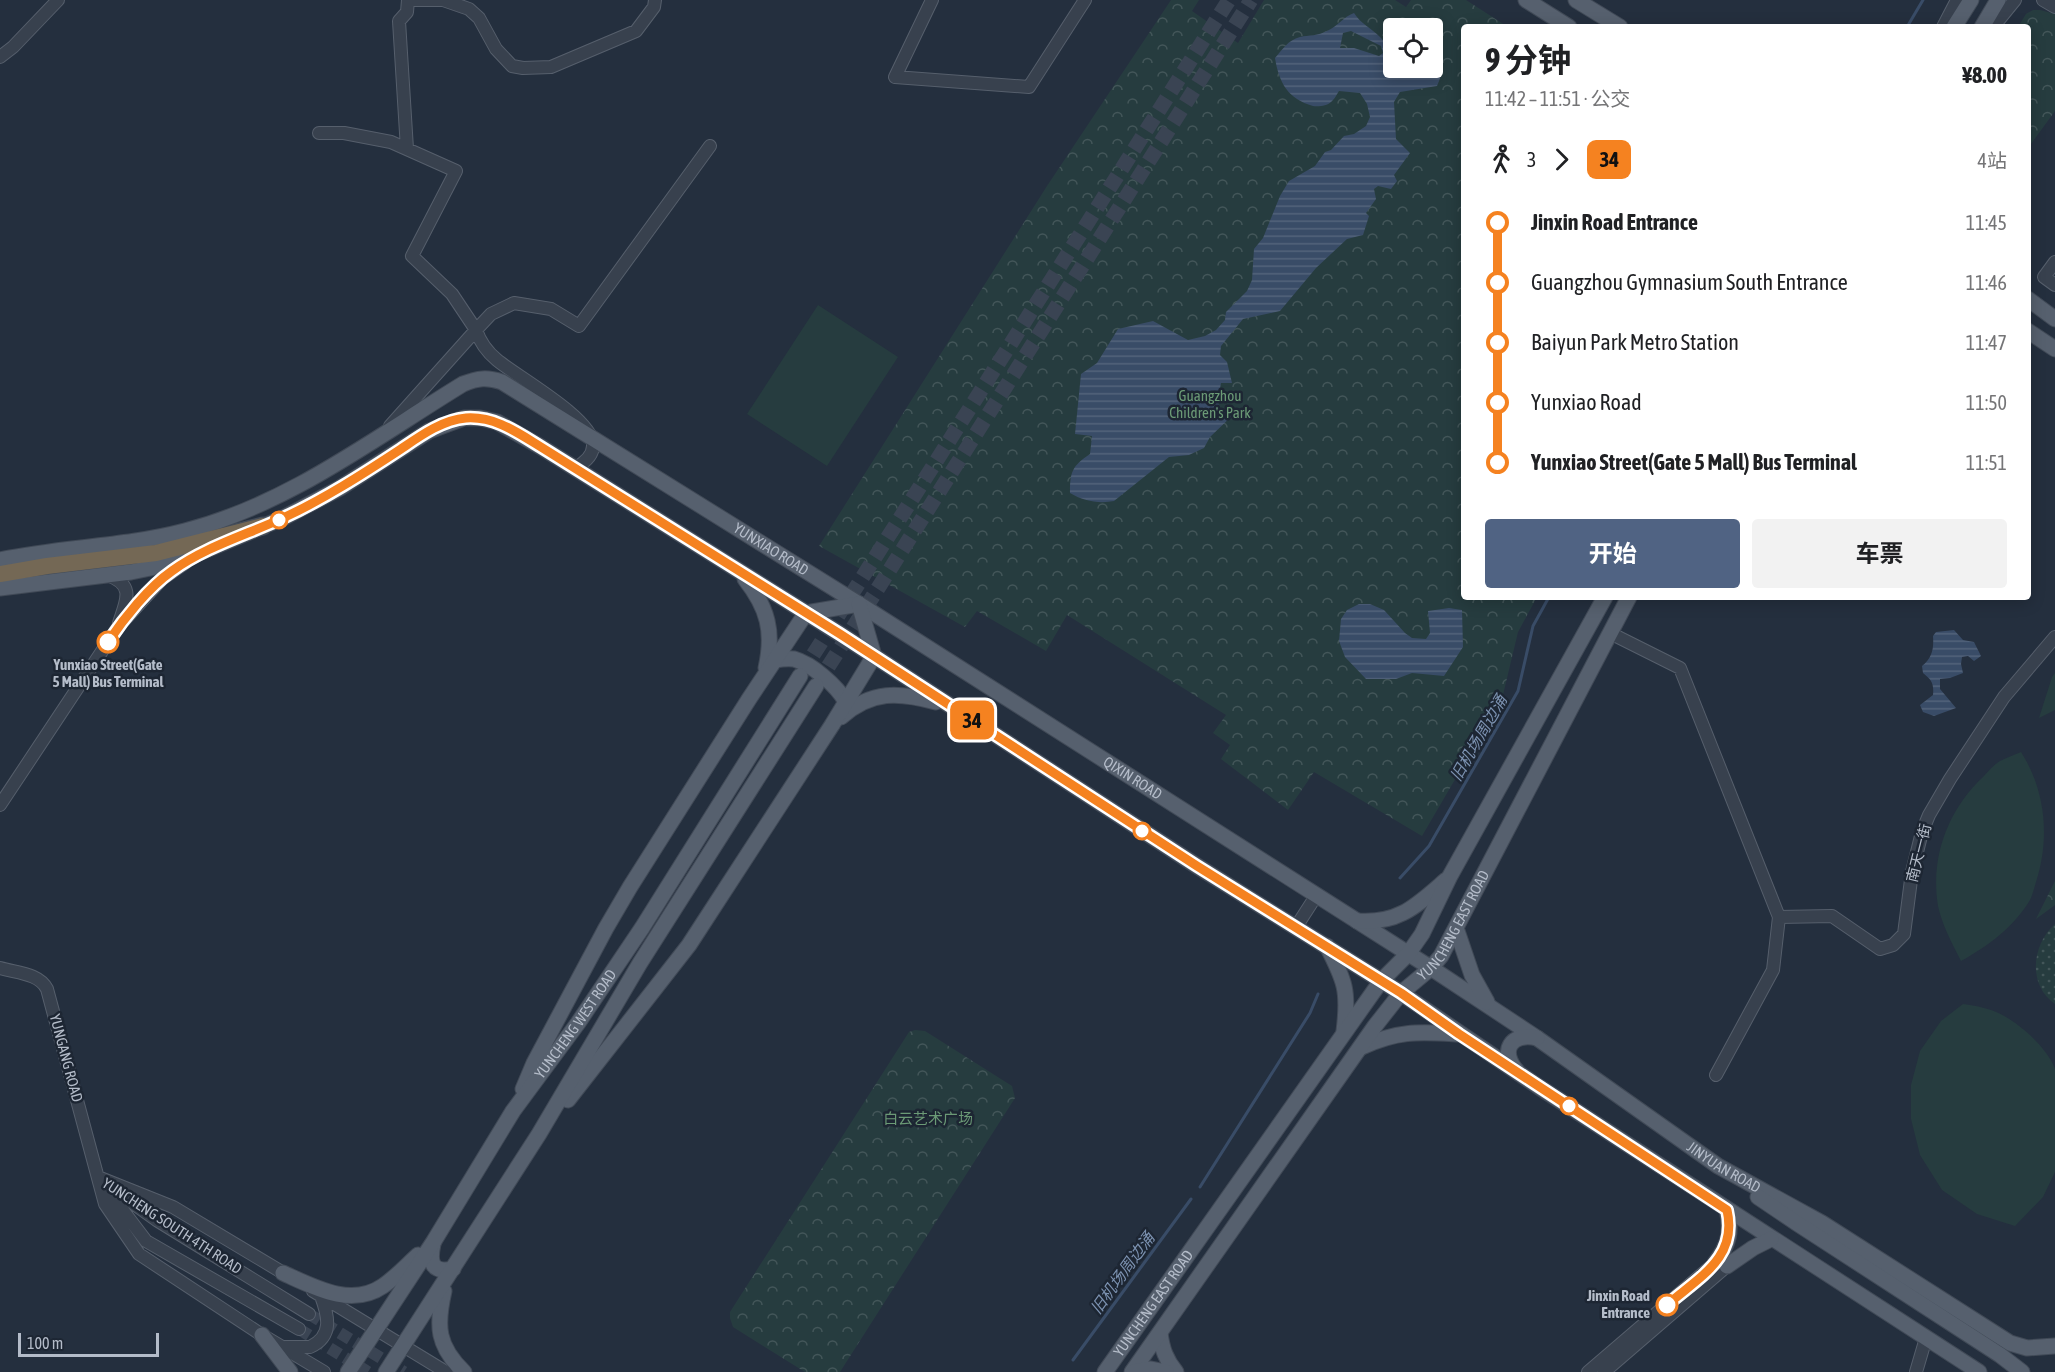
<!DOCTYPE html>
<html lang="zh">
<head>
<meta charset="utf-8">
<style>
  :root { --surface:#fff; --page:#f2f2f2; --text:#202124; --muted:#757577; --accent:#506383 }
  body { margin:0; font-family:"Asap Condensed","Noto Sans SC",sans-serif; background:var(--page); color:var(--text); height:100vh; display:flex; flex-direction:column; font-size:22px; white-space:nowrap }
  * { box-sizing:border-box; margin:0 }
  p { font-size:20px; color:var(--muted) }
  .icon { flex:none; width:33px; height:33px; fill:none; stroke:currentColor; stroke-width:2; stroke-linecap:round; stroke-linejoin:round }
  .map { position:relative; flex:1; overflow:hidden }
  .panel { position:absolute; left:1461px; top:24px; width:570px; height:576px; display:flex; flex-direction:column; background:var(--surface); border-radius:6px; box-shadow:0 3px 15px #0003 }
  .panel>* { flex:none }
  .badge { padding:0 12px; border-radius:9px; font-size:21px; line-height:39px }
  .fabs { position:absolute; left:1383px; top:18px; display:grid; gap:12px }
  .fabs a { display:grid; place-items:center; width:60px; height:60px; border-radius:6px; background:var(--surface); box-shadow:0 3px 15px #0003; font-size:30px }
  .scale { position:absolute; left:18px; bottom:15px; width:141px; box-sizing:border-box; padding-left:6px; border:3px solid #b4bcc9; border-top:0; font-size:16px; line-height:21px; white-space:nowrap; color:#b4bcc9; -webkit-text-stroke:4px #1d2633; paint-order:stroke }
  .map>.badge { position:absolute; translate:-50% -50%; box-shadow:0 0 0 3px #fff }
  .legs { display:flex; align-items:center; gap:9px; height:66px; padding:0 24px; font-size:20px }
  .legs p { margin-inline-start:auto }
  .overview { display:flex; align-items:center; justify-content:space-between; height:102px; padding:0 24px }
  h1 { font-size:33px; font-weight:700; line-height:45px }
  .cta { display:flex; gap:12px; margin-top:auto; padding:12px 24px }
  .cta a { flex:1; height:69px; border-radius:6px; background:var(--accent); color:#fff; font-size:24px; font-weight:700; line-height:69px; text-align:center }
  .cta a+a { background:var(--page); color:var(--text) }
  ul { padding:0 24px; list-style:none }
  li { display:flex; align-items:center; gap:21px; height:60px; font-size:22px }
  li i { display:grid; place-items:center; width:9px; height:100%; margin:0 8px; background:currentColor }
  li i::after { content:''; width:15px; height:15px; margin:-8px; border:4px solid; border-radius:50%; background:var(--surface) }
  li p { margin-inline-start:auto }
  li:first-child i { background:linear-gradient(#0000 50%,currentColor 0) }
  li:last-child i { background:linear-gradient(currentColor 50%,#0000 0) }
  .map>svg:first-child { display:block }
  .grass { fill:url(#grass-dots) }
  .park { fill:url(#park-crowns); fill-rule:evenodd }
  .pitch { fill:#263c3f }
  .water { fill:url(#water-rules); fill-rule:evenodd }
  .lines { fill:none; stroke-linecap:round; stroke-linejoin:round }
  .stream { stroke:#394c67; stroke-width:3 }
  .minor-tunnel { stroke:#3a4453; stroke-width:12; stroke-dasharray:12 6; stroke-linecap:butt }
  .major-tunnel { stroke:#3a4453; stroke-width:15; stroke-dasharray:15 8; stroke-linecap:butt }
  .minor-casing { stroke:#565f6c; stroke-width:14 }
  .major-casing { stroke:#414a57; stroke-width:17 }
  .highway-casing { stroke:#434c59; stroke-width:19 }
  .minor { stroke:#38414e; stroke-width:12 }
  .major { stroke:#56606e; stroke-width:15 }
  .highway { stroke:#746855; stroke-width:16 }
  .line-1-casing { stroke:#fff; stroke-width:14 }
  .line-1 { stroke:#f58220; stroke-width:9 }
  .stop-1-dot { fill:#fff; stroke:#f58220; stroke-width:3 }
  .labels { text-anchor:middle; stroke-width:5; stroke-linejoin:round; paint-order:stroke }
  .park-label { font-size:15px; fill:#6b9a76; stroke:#1d2633 }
  .street-label { font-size:15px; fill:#b4bcc9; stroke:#1d2633 }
  .stop-label { font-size:15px; font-weight:bold; fill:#b4bcc9; stroke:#1d2633 }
  .water-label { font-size:16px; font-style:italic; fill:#7c92b1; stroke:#1d2633 }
</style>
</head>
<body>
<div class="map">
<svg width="2055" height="1372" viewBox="0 0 2055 1372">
  <defs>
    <pattern id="grass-dots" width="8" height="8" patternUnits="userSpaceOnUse" patternTransform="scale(1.5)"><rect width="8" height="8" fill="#263c3f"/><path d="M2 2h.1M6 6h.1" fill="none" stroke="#435659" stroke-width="1.8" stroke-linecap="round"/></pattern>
    <pattern id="park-crowns" width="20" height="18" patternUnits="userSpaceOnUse" patternTransform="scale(1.5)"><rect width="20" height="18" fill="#263c3f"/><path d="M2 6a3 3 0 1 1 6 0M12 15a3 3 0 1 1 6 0" fill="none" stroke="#435659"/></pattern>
    <pattern id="water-rules" width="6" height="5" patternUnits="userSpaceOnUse" patternTransform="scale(1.5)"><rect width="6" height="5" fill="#394c67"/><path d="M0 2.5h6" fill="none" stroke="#53647b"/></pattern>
  </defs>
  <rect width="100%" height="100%" fill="#242f3e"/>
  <path class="grass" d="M2055,924v80c-28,-19 -23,-60 0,-80z"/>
  <path class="park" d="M1171,0h28l-7,11 46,32 26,-43h131l11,7 5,-7h55l42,27h-44v570h73l-19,35 -16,67 -80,137 -108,-64 -26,38 -67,-51 9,-14 -17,-12 13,-18 -159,-100 -21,36 -69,-40 -12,16 -146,-81 228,-360zM1394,28h38v40h-38z
    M2033,10h7l15,4v97l-27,37v-121h-10l8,-13z
    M2055,881v24l-19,14z
    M915,1030l10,1 87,55 3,12 -175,274h-35l-72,-45 -3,-9v-6l179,-280z"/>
  <path class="pitch" d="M818,305l80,52 -71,109 -80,-52z
    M2055,673v37l-16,8 13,-41z
    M2021,752c25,39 29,87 15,130 -2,6 -3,12 -6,18 -16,27 -42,46 -69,61 -9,-18 -19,-36 -23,-55 -8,-49 10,-96 45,-129 5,-5 10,-12 17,-16 6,-3 14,-6 21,-9z
    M1963,1004c9,1 19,3 28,6 22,7 56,36 64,59v103l-12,25 -28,29 -38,-12 -35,-24 -22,-35 -9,-36v-34l9,-34 21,-30z"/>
  <path class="water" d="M1354,13c7,11 17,15 26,24 5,5 8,10 13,14l1,17h38l1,-4h2l6,12 -4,10 -37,6 -6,10 2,37 14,14 -16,22 3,6 -6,8 -13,-3 -4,3 2,10 -10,14 3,3 -6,19 -16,4 -31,29 -36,43 -37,8 -22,27 -1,9 7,7 5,21h-11l-2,11 -6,-1 -1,5 7,1 -1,11 18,2 -26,25 -6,11 -15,7 -20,2 -55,44c-15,3 -31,0 -44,-8 0,-21 2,-27 20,-39l2,-18 -17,-2 6,-60 16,-11 21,-34 35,-8 35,19 17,-4 11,-6 9,-10 1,-8 21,-21 5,-11 2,-31 9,-11 17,-42 9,-15 26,-15 10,-14 6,-2 13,-14 10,-2 12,-8 4,-9 -3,-13 -7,-11 -21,-2c-2,3 -5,9 -8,11 -4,4 -13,5 -18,4 -25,-7 -34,-23 -38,-48 7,-8 13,-18 25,-21 9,-2 18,-1 27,-6 11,-5 16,-14 27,-18zM1351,31l30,15 2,7 -4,3 -25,-8h-14l3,-15z
    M1359,604h11l14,6 21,23 7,5 14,1 4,-6 -2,-22 21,-3 13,2 1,37 -19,29 -32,-3 -16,6h-30l-21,-22 -6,-16 2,-22 6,-9z
    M1954,630l9,10 11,2 7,14 -7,5 -6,-5 -6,1 -1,7 2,9 -13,5 -10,1v10l16,19 -22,8 -11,-4 -3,-7 13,-10c1,-11 -1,-15 -10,-22l-1,-7c10,-8 12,-17 11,-30l3,-4z"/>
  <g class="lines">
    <path class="stream" d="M1907,27l16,-27
      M1400,878l29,-32 89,-155 15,-65 16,-29
      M1200,1187l110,-174 8,-19
      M1073,1360l118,-161"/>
    <path class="minor-tunnel" d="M309,1314l95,58
      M299,1329l69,43"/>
    <path class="major-tunnel" d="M801,674l428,-674
      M816,686l435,-686"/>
    <g class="minor-casing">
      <path id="minor" d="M408,0h35l26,9 10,9 17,31 16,17 11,2 28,-1 85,-36 18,-24 1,-7
        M932,0l-37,77 134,10 56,-87
        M2043,0l12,7
        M1943,27l14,-27
        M1993,27l22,-27
        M0,57l13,-10 45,-47
        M319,133h25l47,9 65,29 -44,85 40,38 24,36 15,-16 23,-11 37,6 28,17 131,-180
        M407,149l-8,-128 8,-9 1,-12
        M2055,262l-11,15 11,8
        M390,426l86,-96c4,12 10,21 21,30 19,16 95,58 96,84 1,12 -9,19 -18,24
        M107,575c29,10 19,26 12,48
        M1610,633l70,35 99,249 -6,53 -57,105
        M0,805l118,-178 44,-48 23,-16
        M1779,917l53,-1 48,33 13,-4 11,-11 8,-62 10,-40 7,-17 21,-36 54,-82 51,-60
        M1296,927l20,-31
        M0,968c16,5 39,5 47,21l58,215 34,50 123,81 62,37
        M98,1177l75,30 117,70
        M102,1183l44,58 153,88
        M113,1189l45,32 151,93
        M313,1291l133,81
        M285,1347h25c24,-11 18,-32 11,-51
        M1588,1372l127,-109
        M1604,1372l123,-106
        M1916,1372l10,-34"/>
    </g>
    <g class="major-casing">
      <g id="major">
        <path d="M1526,0l43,27"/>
        <path d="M1576,0l44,27"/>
        <path d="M1954,27l17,-27"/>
        <path d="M1982,27l16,-27"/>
        <path d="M2028,299l27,20"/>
        <path d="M2028,331l27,18"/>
        <path id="s1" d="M0,560c61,-13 124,-13 185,-29 104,-27 188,-92 278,-147 15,-6 24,-7 39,-2l357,222 572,364 106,70 181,128 104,57 188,120 17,5 28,-2"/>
        <path d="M745,579c23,29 29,53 21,89"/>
        <path d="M0,588l131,-16 44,-9 108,-45 57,-30 89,-57 35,-13h16l17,4 44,25 299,187 357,232 204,127 138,94 440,285"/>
        <path d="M775,660c6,-1 12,-2 19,-1 18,5 43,27 52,43"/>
        <path d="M841,717c31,-27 58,-25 95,-15"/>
        <path d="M1357,921c42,3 59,-15 89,-41"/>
        <path d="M1456,928l16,47 15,27"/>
        <path d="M1327,946c18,35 22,45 17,85"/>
        <path d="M1362,1047c37,-17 57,-15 96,-13"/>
        <path d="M1517,1071c-18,-20 -6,-39 20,-33"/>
        <path d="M523,1089l11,-26 72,-135 24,-41 119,-188 57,-86 53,-9"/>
        <path d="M568,1100l121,-155 143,-220 42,-69 -15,-52"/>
        <path d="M1758,1197l40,27 202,131 22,17"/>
        <path d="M433,1244c-4,19 -1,29 20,25"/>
        <path d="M1715,1263c14,-18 17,-32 12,-53"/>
        <path d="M1727,1266l26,-18 18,-9"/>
        <path d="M283,1273c31,14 68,35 100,13 13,-9 24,-21 35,-31"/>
        <path d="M444,1291c-8,35 -7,55 20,81"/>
        <path d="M1160,1333c2,16 6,27 16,39"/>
        <path d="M262,1335l28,37"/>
        <path id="s2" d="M348,1372l86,-131 79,-130 65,-88 64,-95 158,-252"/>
        <path d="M386,1372l153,-238 101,-171 176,-277"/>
        <path id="s3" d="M1105,1372l276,-391 27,-27 14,-20 28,-58 155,-279"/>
        <path id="s4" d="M1132,1372l243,-346 26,-33 30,-25 10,-12 188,-359"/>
        <path d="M1134,1372l17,-3 15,3"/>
      </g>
    </g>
    <g class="highway-casing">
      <path id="highway" d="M0,574l47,-8 109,-13 107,-27"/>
    </g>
    <use href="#minor" class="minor"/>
    <use href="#major" class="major"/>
    <use href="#highway" class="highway"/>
  </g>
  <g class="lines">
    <g class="line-1-casing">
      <path id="line-1" d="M108,642c16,-24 41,-55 64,-71 33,-24 74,-36 111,-53 41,-19 80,-44 118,-69 19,-13 41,-29 65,-31 29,-2 52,15 75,29l299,187 357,232 204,127 58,41 268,176c11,48 -28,67 -60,95"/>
    </g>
    <use href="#line-1" class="line-1"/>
  </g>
  <g class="stop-1-dot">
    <circle cx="279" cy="520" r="8"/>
    <circle cx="108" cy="642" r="10"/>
    <circle cx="1142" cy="831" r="8"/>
    <circle cx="1569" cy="1106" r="8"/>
    <circle cx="1667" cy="1305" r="10"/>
  </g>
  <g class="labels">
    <g class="park-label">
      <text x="1210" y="401">Guangzhou<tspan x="1210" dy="17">Children's Park</tspan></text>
      <text x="928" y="1124">白云艺术广场</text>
    </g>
    <g class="street-label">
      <text dy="5" stroke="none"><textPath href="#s1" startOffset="860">YUNXIAO ROAD</textPath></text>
      <text dy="5" stroke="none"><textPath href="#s1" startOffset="1288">QIXIN ROAD</textPath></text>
      <text transform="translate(1919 853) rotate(-76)" y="5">南天一街</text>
      <text dy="5" stroke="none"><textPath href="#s4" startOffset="552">YUNCHENG EAST ROAD</textPath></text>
      <text dy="5" stroke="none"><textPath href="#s2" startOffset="416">YUNCHENG WEST ROAD</textPath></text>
      <text transform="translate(66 1058) rotate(75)" y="5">YUNGANG ROAD</text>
      <text dy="5" stroke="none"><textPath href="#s1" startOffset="1996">JINYUAN ROAD</textPath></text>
      <text transform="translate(172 1226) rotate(33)" y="5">YUNCHENG SOUTH 4TH ROAD</text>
      <text dy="5" stroke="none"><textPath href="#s3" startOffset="84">YUNCHENG EAST ROAD</textPath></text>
    </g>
    <g class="stop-label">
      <text x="108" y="670">Yunxiao Street(Gate<tspan x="108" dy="17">5 Mall) Bus Terminal</tspan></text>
      <text x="1650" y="1301" text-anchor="end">Jinxin Road<tspan x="1650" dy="17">Entrance</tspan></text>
    </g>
    <g class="water-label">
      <text transform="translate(1478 738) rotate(-60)" y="6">旧机场周边涌</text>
      <text transform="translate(1122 1273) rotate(-54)" y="6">旧机场周边涌</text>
    </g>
  </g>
</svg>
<div class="fabs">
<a><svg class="icon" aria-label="locate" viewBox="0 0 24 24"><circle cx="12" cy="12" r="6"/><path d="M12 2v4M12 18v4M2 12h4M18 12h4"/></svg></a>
</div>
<div class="scale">100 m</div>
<b class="badge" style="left:972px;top:720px;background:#f58220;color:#111">34</b>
<section class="panel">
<div class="overview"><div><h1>9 分钟</h1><p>11:42 – 11:51 · 公交</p></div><b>¥8.00</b></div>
<div class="legs"><svg class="icon" aria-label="walk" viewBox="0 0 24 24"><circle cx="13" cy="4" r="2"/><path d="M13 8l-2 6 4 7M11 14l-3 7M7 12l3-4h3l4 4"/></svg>3<svg class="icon" aria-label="forward" viewBox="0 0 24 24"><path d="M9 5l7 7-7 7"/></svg><b class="badge" style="background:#f58220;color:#111">34</b><p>4站</p></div>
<ul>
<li><i style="color:#f58220"></i><b>Jinxin Road Entrance</b><p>11:45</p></li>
<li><i style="color:#f58220"></i><span>Guangzhou Gymnasium South Entrance</span><p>11:46</p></li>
<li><i style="color:#f58220"></i><span>Baiyun Park Metro Station</span><p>11:47</p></li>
<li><i style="color:#f58220"></i><span>Yunxiao Road</span><p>11:50</p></li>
<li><i style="color:#f58220"></i><b>Yunxiao Street(Gate 5 Mall) Bus Terminal</b><p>11:51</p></li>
</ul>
<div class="cta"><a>开始</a><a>车票</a></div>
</section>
</div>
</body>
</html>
